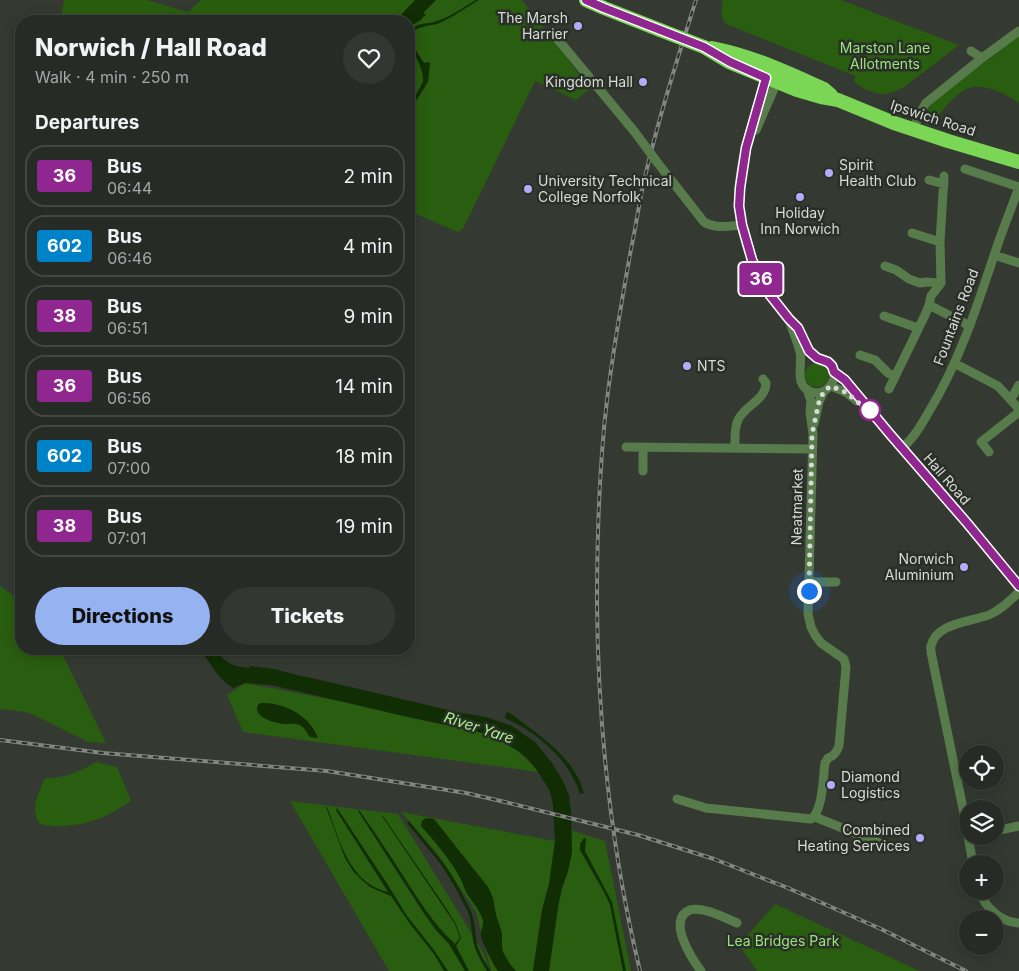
<!DOCTYPE html>
<html lang="en">
<head>
<meta charset="utf-8">
<style>
  :root { --surface:#272b26; --page:#333732; --text:#f1f3f6; --muted:#a4a7a7; --line:#434743; --accent:#95b2f1 }
  body { margin:0; font-family:Inter,sans-serif; background:var(--page); color:var(--text); height:100vh; display:flex; flex-direction:column; font-size:19px; white-space:nowrap }
  * { box-sizing:border-box; margin:0 }
  p { font-size:16px; color:var(--muted) }
  .icon { flex:none; width:28px; height:28px; fill:none; stroke:currentColor; stroke-width:2; stroke-linecap:round; stroke-linejoin:round }
  .map { position:relative; flex:1; overflow:hidden }
  .sheet { position:absolute; left:15px; top:15px; width:400px; height:640px; display:flex; flex-direction:column; background:var(--surface); border-radius:20px; box-shadow:0 2px 12px #0003,0 0 0 1px var(--line) }
  .sheet>* { flex:none }
  .badge { padding:0 10px; border-radius:4px; font-size:18px; line-height:32px }
  .buttons { position:absolute; left:959px; top:745px; display:grid; gap:10px }
  .buttons a { display:grid; place-items:center; width:45px; height:45px; border-radius:50%; background:var(--surface); box-shadow:0 2px 12px #0003,0 0 0 1px var(--line); font-size:25px }
  .you { position:absolute; width:25px; height:25px; margin:-12px; border:4px solid #fff; border-radius:50%; background:#1a73e8; box-shadow:0 0 0 8px #1a73e833 }
  .map>.badge { position:absolute; translate:-50% -50%; box-shadow:0 0 0 2px #fff }
  h2 { padding:0 20px; font-size:19px; line-height:45px }
  .round { display:grid; place-items:center; flex:none; width:52px; height:52px; border-radius:26px; background:var(--page) }
  .summary { display:flex; align-items:center; justify-content:space-between; height:85px; padding:0 20px }
  h1 { font-size:24px; font-weight:800; line-height:38px }
  .button { display:flex; gap:10px; margin-top:auto; padding:10px 20px }
  .button a { flex:1; height:58px; border-radius:30px; background:var(--accent); color:#111; font-size:20px; font-weight:800; line-height:58px; text-align:center }
  .button a+a { background:var(--page); color:var(--text) }
  ul { padding:0; list-style:none }
  li { display:flex; align-items:center; gap:15px; height:62px; margin:0 10px 8px; padding:0 10px; border:2px solid var(--line); border-radius:20px }
  li div { flex:1 }
  li b { display:block; font-size:19px }
  li em { font-style:normal }
  li .badge { min-width:55px; font-weight:700; text-align:center }
  .map>svg:first-child { display:block }
  .green { fill:#295d0f }
  .water { fill:#102d03 }
  .lines { fill:none; stroke-linecap:round; stroke-linejoin:round }
  .minor { stroke:#577b4a; stroke-width:9 }
  .highway { stroke:#7bd655; stroke-width:14 }
  .rail-casing { stroke:#828680; stroke-width:4 }
  .rail { stroke:#2a2f28; stroke-width:2; stroke-dasharray:5.5; stroke-linecap:butt }
  .minor-bridge { stroke:#577b4a; stroke-width:9 }
  .highway-bridge { stroke:#7bd655; stroke-width:14 }
  .line-casing { stroke:#fff; stroke-width:11 }
  .line { stroke:#90268f; stroke-width:8 }
  .walk { stroke:#d8dbd7; stroke-width:5; stroke-dasharray:0 9 }
  .poi-dot { fill:#b3adf9; stroke:#2a2f28; stroke-width:2 }
  .stop-dot { fill:#fff; stroke:#90268f; stroke-width:2.5 }
  .labels { text-anchor:middle; stroke-width:5; stroke-linejoin:round; paint-order:stroke }
  .poi-label { font-size:14px; fill:#d8dbd7; stroke:#2a2f28; text-anchor:end }
  .park-label { font-size:14px; fill:#99e57d; stroke:#2a2f28 }
  .street-label { font-size:14px; fill:#d8dbd7; stroke:#2a2f28 }
  .water-label { font-size:15px; font-style:italic; fill:#a8f48b; stroke:#2a2f28 }
</style>
</head>
<body>
<div class="map">
<svg width="1019" height="971" viewBox="0 0 1019 971">
  <rect width="100%" height="100%" fill="#343932"/>
  <path class="green" d="M64,0h82l42,12 13,-12h321l68,88 -14,12 -41,-19 -72,148 -5,3 -49,-21v-190h-349z
    M723,0h118l118,45 -56,43c-7,3 -13,6 -20,6 -8,0 -25,-7 -29,-13l1,-5 -129,-52c-6,-7 -5,-15 -3,-24z
    M1019,34v69c-13,-9 -31,-18 -47,-16 -15,3 -32,26 -39,37l-7,1 -2,-5 5,-13 35,-31 31,-21z
    M805 375a12 12 0 1 1 24 0a12 12 0 1 1-24 0Z
    M0,586l21,15v48h39l46,94 -18,-1 -54,-27 -9,-3 -25,-3z
    M245,683l99,19 64,15 71,15 16,5 23,14 21,21 -296,-40 -16,-37z
    M97,762l20,5 14,34c-9,5 -18,12 -28,16 -17,8 -45,12 -63,7 -11,-13 -1,-33 5,-46 23,0 32,-6 52,-16z
    M290,801l108,13 85,138 7,19h-101z
    M401,812l154,29 -6,43 -7,26 -9,61h-42l-15,-59 -39,-59z
    M571,830l34,11 26,130h-82l9,-64 4,-19 6,-17 4,-19z
    M775,904l145,67h-163l-18,-26z"/>
  <path class="water" d="M415,0h21l-13,13 3,2 -3,2 -2,3 -12,7v-6h-14z
    M476,0h3c-14,8 -27,18 -42,24 -8,2 -22,2 -25,11 -2,9 8,21 12,28l5,-1 1,2 -2,18 -19,30v-5l14,-25c1,-13 -7,-23 -11,-34 -2,-6 -5,-13 0,-19 4,-6 15,-5 22,-7 15,-4 28,-14 42,-22z
    M201,649h14c11,14 15,17 34,19l1,-2 24,3 23,6 19,4 141,33 29,5 26,9 23,16 17,21 11,18 7,17 -1,1 2,11 1,42 -4,19 -6,17 -4,19 -9,64h-16l9,-61 7,-26 6,-43 -2,-36 -2,-10 -3,-7 -11,-18 -10,-12 -9,-7 -23,-14 -16,-5 -71,-15 -137,-32 -26,-2 -12,5c-13,-7 -25,-27 -32,-39z
    M260,703c23,-1 50,12 58,35l-8,-1c-3,-4 -6,-10 -10,-12 -5,-2 -11,-1 -16,-1 -8,-1 -20,-4 -25,-10 -3,-5 -3,-7 1,-11z
    M507,712l6,3c28,22 61,42 71,78l-4,1c-11,-35 -42,-61 -75,-76v-2z
    M326,807h1c13,34 22,76 61,85l-52,-82 1,-2 51,77 19,31 27,34 14,21h-4l-10,-17 -24,-30 -19,-28 -21,-9 -7,-6 -10,-10 -8,-13z
    M359,810c15,21 29,42 43,64 16,25 31,50 53,70l5,-6 -5,-14 -73,-108h1l61,89 12,19 5,14 -5,8 13,25h-4l-16,-27 -14,-15 -12,-17 -65,-101z
    M426,818l8,1 54,68 5,11 3,17 6,18v14l1,5 7,12 6,7h-18c-4,-5 -16,-29 -17,-35 -1,-5 3,-11 2,-15 -3,-12 -13,-21 -18,-31 -2,-4 -3,-10 -6,-14 -10,-18 -24,-34 -38,-50l1,-5z
    M407,821h2l36,44 8,12 18,34 3,11 3,23 6,14 8,12h-4c-6,-10 -12,-20 -14,-31 -2,-11 -1,-21 -6,-30 -7,-14 -15,-29 -23,-41 -11,-16 -25,-30 -36,-45z
    M584,838l2,1 -1,12 27,51 14,69h-3l-13,-66 -6,-13 -24,-42v-6z"/>
  <g class="lines">
    <path class="minor" d="M555,36l79,95
      M971,51l11,7
      M769,75l-3,3c-6,23 -15,46 -20,69 -5,19 -8,41 -7,61 4,45 26,86 57,118 9,10 9,27 23,32 5,2 10,3 13,8 8,14 -6,30 -20,26 -19,-6 -9,-27 -12,-40 -3,-12 -8,-22 -11,-33
      M756,130l21,-48
      M913,130l7,-17 6,-10 56,-45 37,-27
      M657,162l47,60c12,7 25,4 38,3
      M965,169l54,18
      M929,180l15,4
      M912,233l28,9
      M994,255l25,8
      M885,266l11,4 13,9 11,4 6,-1 15,1
      M929,305l41,21
      M884,316l34,12
      M860,355l15,5 13,13 6,3
      M954,363l44,23 21,23
      M834,372l11,8 44,53 78,90 52,63
      M831,386l16,7 10,8
      M889,389l36,-74 4,-10 2,-9 10,-13 -1,-41 4,-66
      M1010,398l4,-4 5,-9
      M814,424l5,-22 5,-11
      M626,447l186,2
      M735,448c0,-9 -1,-19 3,-28 7,-15 28,-20 28,-37l-3,-4
      M902,448c13,-11 21,-26 29,-40 32,-53 49,-112 69,-170 6,-17 13,-34 19,-51
      M989,452l-8,-10 38,-30
      M643,471v-24
      M809,582h27
      M677,799l29,9 105,11c12,-8 12,-42 14,-56l3,-5c6,-2 8,-5 11,-12l7,-79 -2,-8 -23,-16 -6,-8 -4,-8 -3,-13 5,-180 -3,-22 1,-11 -4,-12
      M815,817l77,31
      M995,831l24,-5
      M968,833l-35,-171c-1,-6 -3,-11 -2,-16 5,-24 42,-24 60,-32 11,-5 20,-14 28,-22
      M968,836l5,28
      M979,891c7,17 21,31 40,32
      M701,971c-9,-12 -35,-52 -11,-61 13,-4 35,8 47,13"/>
    <path class="highway" d="M586,0l18,8 56,22
      M704,47l25,15 68,28 24,7 17,3 56,23 54,18 71,21
      M712,48c41,8 74,24 112,41l7,6"/>
    <g class="rail-casing">
      <path id="rail" d="M0,740l103,13 224,18 139,22 39,9 133,33 76,24 74,29 93,41 85,42
        M640,971c-29,-121 -42,-244 -43,-368 0,-67 2,-135 10,-203 6,-50 15,-101 24,-151 5,-23 8,-46 13,-68 14,-61 33,-121 52,-181"/>
    </g>
    <use href="#rail" class="rail"/>
    <path class="minor-bridge" d="M634,131l23,31"/>
    <path class="highway-bridge" d="M660,30l44,17"/>
  </g>
  <g class="lines">
    <g class="line-casing">
      <path id="line" d="M586,0l18,8 100,39 26,15 36,16 -20,70 -6,40 -1,18 3,19 10,35 6,13 12,22 19,24 9,9 11,23 8,7 11,4 4,4 2,6 11,8 44,53 78,90 52,63"/>
    </g>
    <use href="#line" class="line"/>
    <path class="walk" d="M809,591l3,-157 7,-32 5,-11 7,-5 16,7 25,21 -2,-4"/>
  </g>
  <g class="poi-dot">
    <circle cx="578" cy="26" r="5"/>
    <circle cx="643" cy="82" r="5"/>
    <circle cx="829" cy="173" r="5"/>
    <circle cx="528" cy="189" r="5"/>
    <circle cx="800" cy="197" r="5"/>
    <circle cx="687" cy="366" r="5"/>
    <circle cx="964" cy="567" r="5"/>
    <circle cx="831" cy="785" r="5"/>
    <circle cx="920" cy="838" r="5"/>
  </g>
  <circle class="stop-dot" cx="870" cy="410" r="10"/>
  <g class="labels">
    <g class="poi-label">
      <text x="568" y="23">The Marsh<tspan x="568" dy="16">Harrier</tspan></text>
      <text x="633" y="87">Kingdom Hall</text>
      <text x="839" y="170" text-anchor="start">Spirit<tspan x="839" dy="16">Health Club</tspan></text>
      <text x="538" y="186" text-anchor="start">University Technical<tspan x="538" dy="16">College Norfolk</tspan></text>
      <text x="800" y="218" text-anchor="middle">Holiday<tspan x="800" dy="16">Inn Norwich</tspan></text>
      <text x="697" y="371" text-anchor="start">NTS</text>
      <text x="954" y="564">Norwich<tspan x="954" dy="16">Aluminium</tspan></text>
      <text x="841" y="782" text-anchor="start">Diamond<tspan x="841" dy="16">Logistics</tspan></text>
      <text x="910" y="835">Combined<tspan x="910" dy="16">Heating Services</tspan></text>
    </g>
    <g class="park-label">
      <text x="885" y="53">Marston Lane<tspan x="885" dy="16">Allotments</tspan></text>
      <text x="783" y="946">Lea Bridges Park</text>
    </g>
    <g class="street-label">
      <text transform="translate(933 118) rotate(18)" y="5">Ipswich Road</text>
      <text transform="translate(956 317) rotate(-69)" y="5">Fountains Road</text>
      <text transform="translate(947 479) rotate(49)" y="5">Hall Road</text>
      <text transform="translate(797 507) rotate(-89)" y="5">Neatmarket</text>
    </g>
    <g class="water-label">
      <text transform="translate(479 728) rotate(18)" y="5">River Yare</text>
    </g>
  </g>
</svg>
<div class="buttons">
<a><svg class="icon" aria-label="locate" viewBox="0 0 24 24"><circle cx="12" cy="12" r="6"/><path d="M12 2v4M12 18v4M2 12h4M18 12h4"/></svg></a>
<a><svg class="icon" aria-label="layers" viewBox="0 0 24 24"><path d="M12 4l9 5-9 5-9-5zM3 14l9 5 9-5"/></svg></a>
<a>+</a>
<a>−</a>
</div>
<div class="you" style="left:809px;top:591px"></div>
<b class="badge" style="left:761px;top:279px;background:#90268f;color:#fff">36</b>
<section class="sheet">
<div class="summary"><div><h1>Norwich / Hall Road</h1><p>Walk · 4 min · 250 m</p></div><a class="round"><svg class="icon" aria-label="heart" viewBox="0 0 24 24"><path d="M12 20l-8-8c-3-5 5-10 8-4 3-6 11-1 8 4z"/></svg></a></div>
<h2>Departures</h2>
<ul>
<li><span class="badge" style="background:#90268f;color:#fff">36</span><div><b>Bus</b><p>06:44</p></div><em>2 min</em></li>
<li><span class="badge" style="background:#0082c8;color:#fff">602</span><div><b>Bus</b><p>06:46</p></div><em>4 min</em></li>
<li><span class="badge" style="background:#90268f;color:#fff">38</span><div><b>Bus</b><p>06:51</p></div><em>9 min</em></li>
<li><span class="badge" style="background:#90268f;color:#fff">36</span><div><b>Bus</b><p>06:56</p></div><em>14 min</em></li>
<li><span class="badge" style="background:#0082c8;color:#fff">602</span><div><b>Bus</b><p>07:00</p></div><em>18 min</em></li>
<li><span class="badge" style="background:#90268f;color:#fff">38</span><div><b>Bus</b><p>07:01</p></div><em>19 min</em></li>
</ul>
<div class="button"><a>Directions</a><a>Tickets</a></div>
</section>
</div>
</body>
</html>
